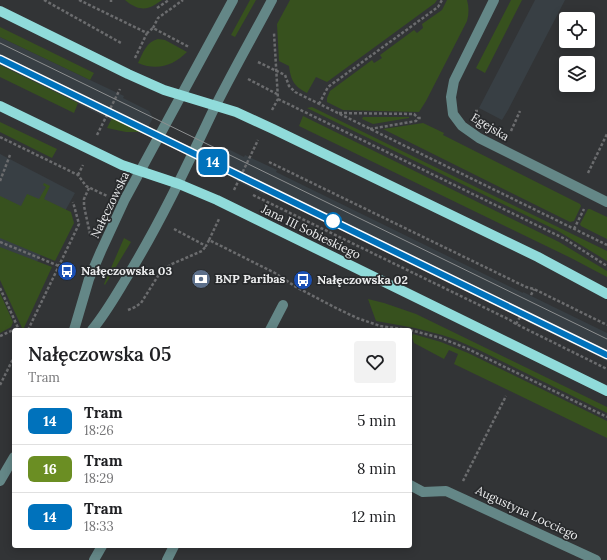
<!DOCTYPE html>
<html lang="en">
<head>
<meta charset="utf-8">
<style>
  :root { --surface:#fff; --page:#f2f2f2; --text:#202124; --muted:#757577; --line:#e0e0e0 }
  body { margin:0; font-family:Lora,serif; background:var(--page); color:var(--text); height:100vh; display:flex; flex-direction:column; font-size:15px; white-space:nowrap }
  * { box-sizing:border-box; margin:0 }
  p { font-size:13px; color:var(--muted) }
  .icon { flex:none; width:22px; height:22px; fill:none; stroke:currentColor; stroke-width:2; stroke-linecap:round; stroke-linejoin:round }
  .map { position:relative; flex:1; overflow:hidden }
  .drawer { position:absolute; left:12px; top:328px; width:400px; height:220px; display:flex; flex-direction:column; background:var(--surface); border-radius:4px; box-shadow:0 2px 10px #0003 }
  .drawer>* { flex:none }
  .badge { padding:0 8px; border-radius:6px; font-size:14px; line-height:26px }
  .fabs { position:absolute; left:559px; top:12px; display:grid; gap:8px }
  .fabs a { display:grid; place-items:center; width:36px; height:36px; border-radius:4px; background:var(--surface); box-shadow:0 2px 10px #0003; font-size:20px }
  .map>.badge { position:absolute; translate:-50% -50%; box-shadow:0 0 0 2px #fff }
  .round { display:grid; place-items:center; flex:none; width:42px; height:42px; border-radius:4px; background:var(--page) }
  .head { display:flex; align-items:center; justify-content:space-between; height:68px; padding:0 16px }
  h1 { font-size:19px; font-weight:600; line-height:30px }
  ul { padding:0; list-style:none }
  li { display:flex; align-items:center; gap:12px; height:48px; padding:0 16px; border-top:1px solid var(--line) }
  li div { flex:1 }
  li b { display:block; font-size:15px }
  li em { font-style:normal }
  li .badge { min-width:44px; font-weight:700; text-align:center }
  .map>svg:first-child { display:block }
  .built { fill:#383f44 }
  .green { fill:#37511e }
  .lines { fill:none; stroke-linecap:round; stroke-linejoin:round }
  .path { stroke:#6b6c6e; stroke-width:2.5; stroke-dasharray:3 2; stroke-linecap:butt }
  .minor { stroke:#648787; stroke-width:10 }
  .major { stroke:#90dbda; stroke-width:10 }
  .tram { stroke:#8d8f90; stroke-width:1 }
  .line-casing { stroke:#fff; stroke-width:9 }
  .line { stroke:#0072bc; stroke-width:6 }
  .stop-dot { fill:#fff; stroke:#0072bc; stroke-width:2 }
  .labels { text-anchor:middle; stroke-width:3.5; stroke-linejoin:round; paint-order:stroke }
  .street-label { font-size:12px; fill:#ecedee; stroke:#282a2c }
  .poi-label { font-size:12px; font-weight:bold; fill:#ecedee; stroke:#282a2c; text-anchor:start }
</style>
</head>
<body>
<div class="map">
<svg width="607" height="560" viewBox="0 0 607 560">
  <rect width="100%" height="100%" fill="#323436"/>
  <path class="built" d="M535,0h30l-57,110 -6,10 -23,-12z
    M0,37l90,43 34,16 -1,2 26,13 4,7 -8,15 -32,-15 -2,2 -111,-55z
    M224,147l20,10 1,-2 32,15 -1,2 247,121v-1l84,41v28l-76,-37 -5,-3v-1l-260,-127 -1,2 -32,-16 1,-2 -23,-11v-5l4,-8z
    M0,154l75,39 -48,87 -27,-14z"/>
  <path class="green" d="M125,0h37c-9,6 -15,11 -26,7 -4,-2 -8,-4 -11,-7z
    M250,0h6l-21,37 -4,-2z
    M290,0h147l-2,3 -108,79 -11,-5 -9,16c-13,-7 -16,-12 -18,-27l-10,-5 -2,-37z
    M447,0h20c2,7 2,14 0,21l-41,80 -7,11 -76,-2 -16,-8v-4l3,-7 42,-31 2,3 8,-5 -2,-3 34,-25 3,3 6,-5 -1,-4 20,-14z
    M511,0h11l-37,73 -9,-5z
    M0,27l94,46 -4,7 -90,-43z
    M158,39l7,1 22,12c-14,14 -30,19 -49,11 5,-10 8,-21 20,-24z
    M0,65l78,38 -4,10 -74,-36z
    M312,107l295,144v10l-49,-30 -251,-123z
    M303,116l256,126 48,29v6l-36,-19 -272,-132z
    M363,117h46v1l-36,6 -11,-5z
    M112,118l30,14h-16l-19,-4z
    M0,122l57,27 -5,9 -52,-26z
    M423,123l21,10 -1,2 137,69 1,2 -7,15 -4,1 -187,-93z
    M44,183l6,3 -6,13 27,13 3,11 -19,38 -55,-23v-42l21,10 6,-12 12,5 7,-12 -3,-2z
    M588,209h2l17,8v22l-26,-13 -1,-2z
    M124,238l7,4 -26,43 -1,-1z
    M0,247l52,20 -29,63 -23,-50z
    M0,293l13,29 -2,5 -11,6z
    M368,299l16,4 32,11 191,93v6l-128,-63 -25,-11 -12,-4 -27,-7 -39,-7z
    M413,334l28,8 27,11 139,68v17l-153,-74 4,-10 -9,-4 -5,9 -30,-16 -2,-6z"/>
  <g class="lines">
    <path class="path" d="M44,0l77,43
      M79,0l68,33 6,-5 36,19
      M111,2v-2
      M157,8l12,-8
      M153,28l5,-10 25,-18
      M135,58l12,-25
      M258,62l27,13 4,11 6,6 312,153
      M248,79l29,15
      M278,99l287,140 42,27
      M319,104l9,-17 110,-80 4,-7
      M272,110l6,-11 -4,-66
      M475,111h4
      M339,113l75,1 4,4
      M370,129l46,-8 2,-3h3
      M511,131l9,-20
      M97,135l23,-46
      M0,137l78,38 8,11 21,10
      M269,162l257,125 8,2 73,36
      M588,173l19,-39
      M78,175l5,-10
      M0,181l10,-26
      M89,188l-5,11v7l6,28
      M234,190l24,-50
      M253,195l257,125 6,4 91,45
      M174,229l32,17 3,-6 66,33 21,14 40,21 21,10 23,8 29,4
      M574,229l10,-20
      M209,240l10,-21
      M0,242l59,24
      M0,288l19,42
      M531,295l3,-6
      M128,310l7,-3 6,-4 17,-27 6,-7 8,-5 30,-13 4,-5
      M516,324l4,-7
      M28,330l51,-106 -6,-22
      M410,330l31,8 25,10 141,69
      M0,336l18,-8
      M0,385l14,-28
      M463,481l43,-85"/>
    <path class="minor" d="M494,0l-40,81 -3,16 2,17 9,12 17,12 128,64
      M74,330l15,-51 12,-28 24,-52 108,-199
      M92,330c14,-17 24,-35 35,-53 32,-52 58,-107 84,-162 19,-39 41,-77 61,-115
      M270,330l13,-25
      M0,481l14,-24
      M410,485l13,7 23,-1 150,69
      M94,560l8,-14
      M167,560l7,-14"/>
    <path class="major" d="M0,11l128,63 36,16 72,22 37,17 265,128 69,37
      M0,106l122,59 57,19 38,16 390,191"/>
    <path class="tram" d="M0,43l607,296
      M0,59l607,296"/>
  </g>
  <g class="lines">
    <g class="line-casing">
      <path id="line" d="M0,59l607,296"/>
    </g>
    <use href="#line" class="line"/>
  </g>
  <defs>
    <g id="bus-disc" transform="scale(1)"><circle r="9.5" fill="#1a4fb4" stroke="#282a2c"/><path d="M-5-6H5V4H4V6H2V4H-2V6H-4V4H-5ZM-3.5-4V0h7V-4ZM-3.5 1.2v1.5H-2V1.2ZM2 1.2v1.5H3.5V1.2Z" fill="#fff"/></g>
    <g id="bank-disc" transform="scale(1)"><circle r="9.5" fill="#5c6f8a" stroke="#282a2c"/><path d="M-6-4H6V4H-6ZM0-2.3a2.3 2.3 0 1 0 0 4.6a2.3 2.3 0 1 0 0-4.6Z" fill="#fff"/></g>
  </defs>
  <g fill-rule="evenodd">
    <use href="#bus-disc" x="67" y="271"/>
    <use href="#bank-disc" x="201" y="279"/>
    <use href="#bus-disc" x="303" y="280"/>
  </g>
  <circle class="stop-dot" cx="333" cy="221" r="8"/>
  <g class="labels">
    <g class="street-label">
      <text transform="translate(490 127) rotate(31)" y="4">Egejska</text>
      <text transform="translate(110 205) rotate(-64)" y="4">Nałęczowska</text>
      <text transform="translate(311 232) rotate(26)" y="4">Jana III Sobieskiego</text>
      <text transform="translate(527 513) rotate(25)" y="4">Augustyna Locciego</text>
    </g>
    <g class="poi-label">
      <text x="81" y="275">Nałęczowska 03</text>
      <text x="215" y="283">BNP Paribas</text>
      <text x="317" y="284">Nałęczowska 02</text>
    </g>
  </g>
</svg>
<div class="fabs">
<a><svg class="icon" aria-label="locate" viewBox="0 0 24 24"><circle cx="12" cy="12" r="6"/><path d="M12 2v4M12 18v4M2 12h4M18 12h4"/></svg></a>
<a><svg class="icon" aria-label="layers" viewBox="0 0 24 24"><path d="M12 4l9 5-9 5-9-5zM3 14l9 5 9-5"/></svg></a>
</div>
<b class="badge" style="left:213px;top:162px;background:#0072bc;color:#fff">14</b>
<section class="drawer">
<div class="head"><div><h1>Nałęczowska 05</h1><p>Tram</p></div><a class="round"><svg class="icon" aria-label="heart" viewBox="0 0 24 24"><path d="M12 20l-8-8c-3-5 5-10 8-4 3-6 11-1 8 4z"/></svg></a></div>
<ul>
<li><span class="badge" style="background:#0072bc;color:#fff">14</span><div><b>Tram</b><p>18:26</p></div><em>5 min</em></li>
<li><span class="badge" style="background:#6b8e23;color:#fff">16</span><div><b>Tram</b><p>18:29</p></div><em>8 min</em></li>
<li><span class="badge" style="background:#0072bc;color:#fff">14</span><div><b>Tram</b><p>18:33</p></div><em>12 min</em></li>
</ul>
</section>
</div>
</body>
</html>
